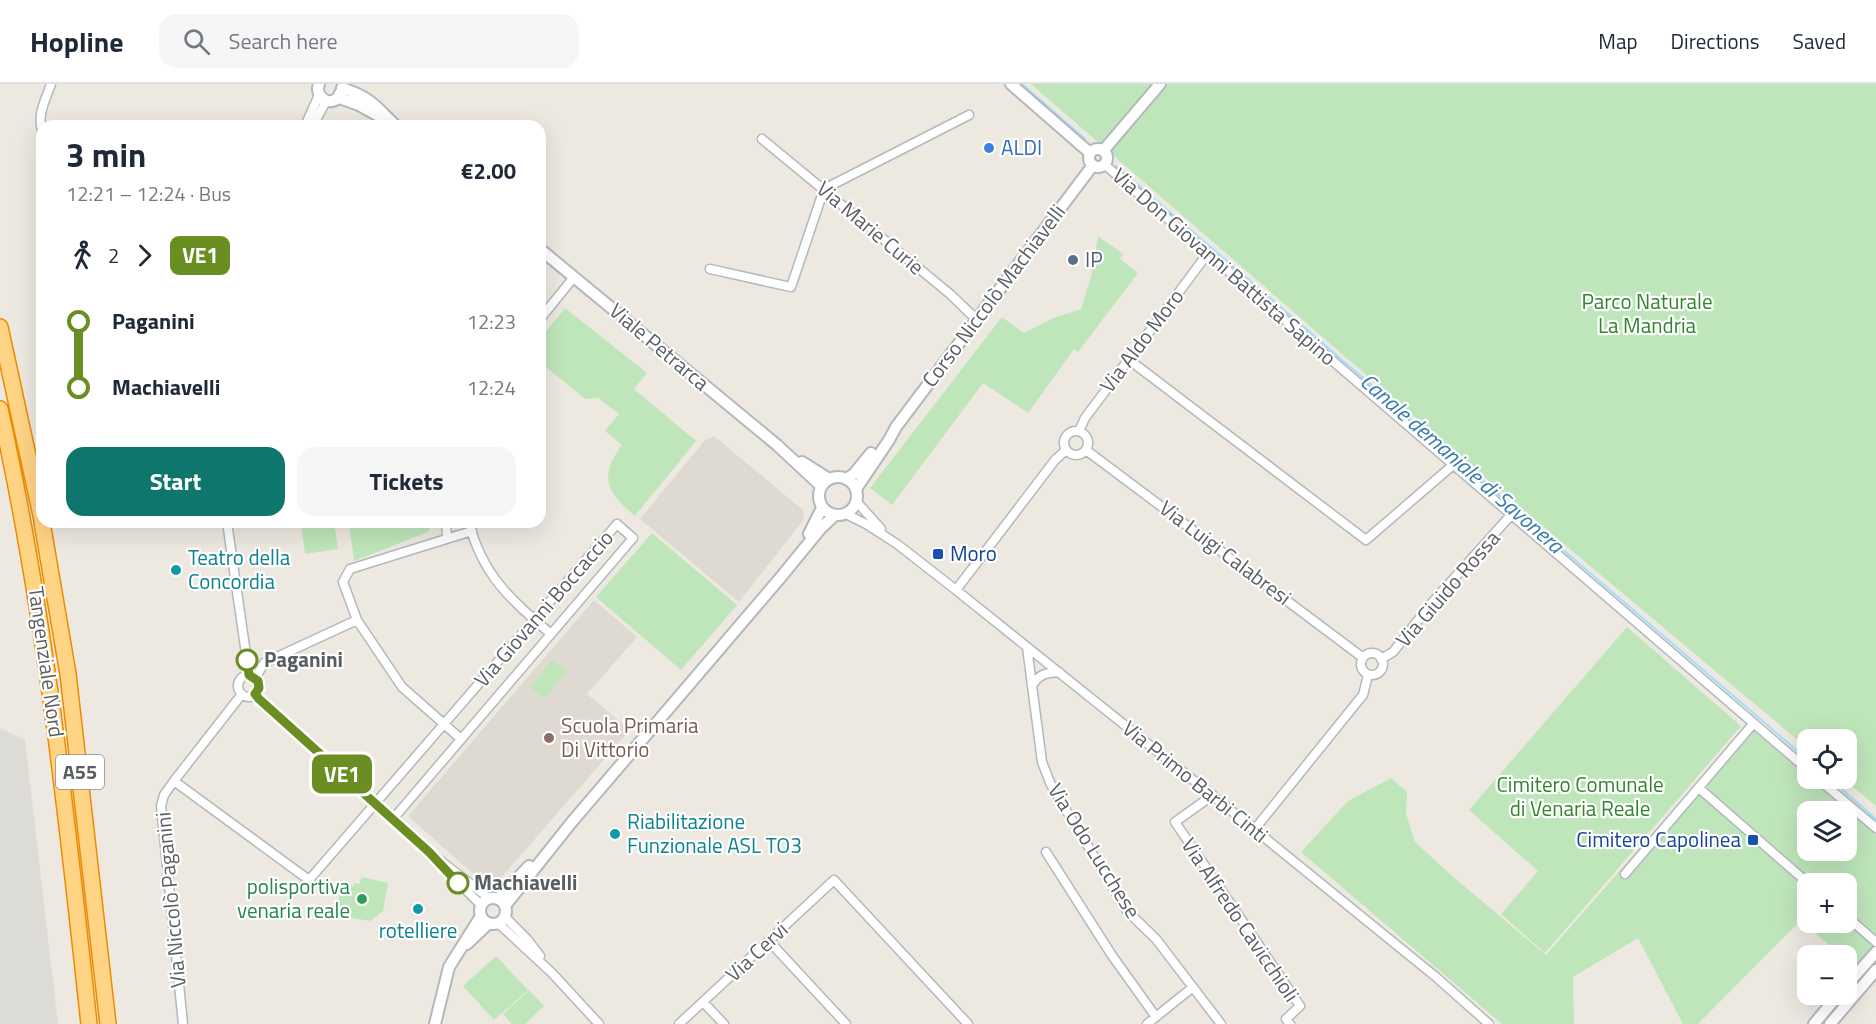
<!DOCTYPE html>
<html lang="en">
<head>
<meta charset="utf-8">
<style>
  :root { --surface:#fff; --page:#f6f6f7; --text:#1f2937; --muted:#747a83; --line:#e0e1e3; --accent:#0f766e }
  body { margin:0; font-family:"Titillium Web",sans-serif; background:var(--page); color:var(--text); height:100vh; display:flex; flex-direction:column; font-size:22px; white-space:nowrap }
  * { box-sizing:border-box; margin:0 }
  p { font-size:20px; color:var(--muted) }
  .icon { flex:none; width:33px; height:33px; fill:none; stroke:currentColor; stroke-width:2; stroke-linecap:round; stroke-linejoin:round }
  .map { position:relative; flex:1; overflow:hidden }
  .panel { position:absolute; left:36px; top:36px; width:510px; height:408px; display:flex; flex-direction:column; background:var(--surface); border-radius:18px; box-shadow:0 6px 24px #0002 }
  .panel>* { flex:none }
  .badge { padding:0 12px; border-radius:9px; font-size:21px; line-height:39px }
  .tools { position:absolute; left:1797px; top:645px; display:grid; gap:12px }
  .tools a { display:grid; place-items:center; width:60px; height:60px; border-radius:12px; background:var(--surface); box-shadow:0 6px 24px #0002; font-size:30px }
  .map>.badge { position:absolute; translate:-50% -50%; box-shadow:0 0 0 3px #fff }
  .legs { display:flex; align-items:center; gap:9px; height:66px; padding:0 30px; font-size:20px }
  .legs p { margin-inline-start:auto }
  .headline { display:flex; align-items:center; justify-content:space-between; height:102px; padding:0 30px }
  h1 { font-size:33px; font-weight:700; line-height:45px }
  .action { display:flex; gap:12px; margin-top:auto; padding:12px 30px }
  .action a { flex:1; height:69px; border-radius:18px; background:var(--accent); color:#fff; font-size:24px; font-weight:700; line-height:69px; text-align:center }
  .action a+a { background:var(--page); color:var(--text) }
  ul { padding:0 30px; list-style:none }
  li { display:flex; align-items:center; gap:21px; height:66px; font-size:22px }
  li i { display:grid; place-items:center; width:9px; height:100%; margin:0 8px; background:currentColor }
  li i::after { content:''; width:15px; height:15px; margin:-8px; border:4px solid; border-radius:50%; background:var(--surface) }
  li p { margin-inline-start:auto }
  li:first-child i { background:linear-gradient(#0000 50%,currentColor 0) }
  li:last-child i { background:linear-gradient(currentColor 50%,#0000 0) }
  header { display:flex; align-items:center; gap:36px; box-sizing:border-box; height:84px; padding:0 30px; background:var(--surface); border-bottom:2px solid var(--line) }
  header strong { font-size:28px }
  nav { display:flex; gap:33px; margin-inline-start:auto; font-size:21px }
  .search { width:420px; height:54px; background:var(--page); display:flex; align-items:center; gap:15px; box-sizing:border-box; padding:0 21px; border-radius:18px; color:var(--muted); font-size:22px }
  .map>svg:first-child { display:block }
  .industrial { fill:#dddbd5 }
  .education { fill:#dfdad1 }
  .green { fill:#bfe6bb; fill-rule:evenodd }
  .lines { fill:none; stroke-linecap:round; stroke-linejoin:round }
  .stream { stroke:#9edfff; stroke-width:2 }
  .minor-casing { stroke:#b3b8bc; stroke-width:11 }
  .tertiary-casing { stroke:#b3b8bc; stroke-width:14 }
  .motorway-casing { stroke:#ed8b00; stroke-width:18 }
  .minor { stroke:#fff; stroke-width:8 }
  .tertiary { stroke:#fff; stroke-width:10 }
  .motorway { stroke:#ffd485; stroke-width:15 }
  .line-1-casing { stroke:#fff; stroke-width:14 }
  .line-1 { stroke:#6b8e23; stroke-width:9 }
  .shop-dot { fill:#3f7fe0; stroke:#fff; stroke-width:2 }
  .service-dot { fill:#5c6f8a; stroke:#fff; stroke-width:2 }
  .transit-dot { fill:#1a4fb4; stroke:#fff; stroke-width:2 }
  .culture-dot { fill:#0f9aa8; stroke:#fff; stroke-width:2 }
  .stop-1-dot { fill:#fff; stroke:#6b8e23; stroke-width:3 }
  .education-dot { fill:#8d6e63; stroke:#fff; stroke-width:2 }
  .leisure-dot { fill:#2e9e5b; stroke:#fff; stroke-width:2 }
  .labels { text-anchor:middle; stroke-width:4.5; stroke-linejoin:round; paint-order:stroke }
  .shield { fill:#fff; stroke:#8b8e91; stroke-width:1.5 }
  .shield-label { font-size:20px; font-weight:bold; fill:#595e62 }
  .shop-label { font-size:21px; fill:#366cbe; stroke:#fff; text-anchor:start }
  .street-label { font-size:21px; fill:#595e62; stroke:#fff }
  .service-label { font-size:21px; fill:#4e5e75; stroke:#fff; text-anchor:start }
  .park-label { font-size:21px; fill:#34832f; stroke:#fff }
  .transit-label { font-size:21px; fill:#164399; stroke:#fff; text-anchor:start }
  .culture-label { font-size:21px; fill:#0d838f; stroke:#fff; text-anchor:start }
  .stop-label { font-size:21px; font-weight:bold; fill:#595e62; stroke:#fff; text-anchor:start }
  .education-label { font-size:21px; fill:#785e54; stroke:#fff; text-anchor:start }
  .leisure-label { font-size:21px; fill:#27864d; stroke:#fff; text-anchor:end }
  .water-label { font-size:22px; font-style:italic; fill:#367bac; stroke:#fff }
</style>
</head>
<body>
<header>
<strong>Hopline</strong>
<div class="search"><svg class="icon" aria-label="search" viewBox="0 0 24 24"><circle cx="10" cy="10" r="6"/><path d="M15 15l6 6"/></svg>Search here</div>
<nav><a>Map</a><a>Directions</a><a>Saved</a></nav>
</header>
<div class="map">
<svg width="1876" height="940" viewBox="0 0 1876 940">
  <rect width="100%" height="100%" fill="#ede9e0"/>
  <path class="industrial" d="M0,644l25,12 33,284h-58z"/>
  <path class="education" d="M714,352l89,74 1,9 -65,83 -99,-83 65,-79z
    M594,516l43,37 -50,57 43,36 -137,157 -4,1 -81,-72z"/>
  <path class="green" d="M1031,0h845v722l-33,-27 3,-1v-38h-38l-1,8 -330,-277z
    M1098,152l25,18 -3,5 18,14 -60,79 -4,-3 -46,64 -45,-30 -91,122 -22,-17 132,-171 22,16 29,-15 28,-9 10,-32z
    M565,224l82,65 -13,16 62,52 -61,75c-28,-23 -37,-39 -13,-71l-17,-14 14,-17 -21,-16 -13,1 -45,-37v-23z
    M301,438h33l4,27 -33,5z
    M349,438h84l-5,10 -74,29z
    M652,449l85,72 -56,65 -85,-73z
    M1627,543l114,99 -196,227 -44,-39 37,-43 -69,-61z
    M553,576l14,11 -23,28 -14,-12z
    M1747,641l60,51 1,2 3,1 65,55v109l-20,24 -9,-8 -1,-3 -4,-1 -42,-34 -102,103h-15l-45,-86 -65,39 1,47h-72l-201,-172 47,-51 43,-23 16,14 -1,22 9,28 36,33 95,80zM1808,728h38v38h-38zM1808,800h38v38h-38z
    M362,793l26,6 -5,28 -13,10 -34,-6 5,-29 12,1 1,-4 5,1z
    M496,872l32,34 -34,30 -31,-34z
    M529,906l15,16 -19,18h-13l-9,-10z"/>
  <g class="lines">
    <path class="stream" d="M1022,0l63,55
      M1116,82l692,594
      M1829,694l47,41"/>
    <g class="minor-casing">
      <path id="minor" d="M305,42l14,-31
        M313,42l13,-25
        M42,46c-5,-16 4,-31 9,-46
        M762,55l188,155 26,25
        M1104,80l704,606
        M710,185l81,18 33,-98 145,-74
        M540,235l34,-42
        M1128,275l238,181 87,-75
        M1064 359a12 12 0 1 1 24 0a12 12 0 1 1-24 0Z
        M1079,347l6,-13 123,-165
        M1086,366l276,207
        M856,417l25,28
        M846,430l20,10 31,20 59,46 261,209 219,178 53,47
        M227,438l22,153
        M446,438l1,15
        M469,438c13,53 42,78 82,112
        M956,506l99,-130 11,-10
        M1027,563l15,115 9,23 76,126 29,28 65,85
        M1361 580a11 11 0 1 1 22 0a11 11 0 1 1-22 0Z
        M1381,575l12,-7 37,-47 81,-90
        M238 602a11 11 0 1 1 22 0a11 11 0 1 1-22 0Z
        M256,593l8,-14 93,-43
        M1032,602c7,-12 13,-13 27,-14
        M255,610l12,14 162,144 60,46
        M461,655l-59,-52 -45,-67 -14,-38 7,-13 122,-38
        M1817,694l59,50
        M174,697l135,99 308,-356 16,14 -240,281
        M1699,704l110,96
        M1213,711l-38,27 125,184 -14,13 4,5
        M1254,746l104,-129 5,-6 5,-20
        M1046,768l65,102 45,63
        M448,788l33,33
        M1625,790l128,-150
        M504,832l23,23 13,17
        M1846,832l30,26
        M498,839l54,50 47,51
        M769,857l77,83
        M703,918l21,22
        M183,940l-22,-218 3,-11 10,-14 68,-87
        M679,940l155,-144 134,144
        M1147,940l46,-37"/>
    </g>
    <g class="tertiary-casing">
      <path id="tertiary" d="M319,0c-3,8 1,12 7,17 7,1 12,-1 14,-8
        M1011,0l79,69
        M342,4c30,10 33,18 54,38
        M339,14l20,7 31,17
        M1089 74a9 9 0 1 1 18 0a9 9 0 1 1-18 0Z
        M1103,67l57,-67
        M540,165l237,196 44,41
        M802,378l27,17
        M819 412a19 19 0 1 1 38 0a19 19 0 1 1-38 0Z
        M846,395l8,-5 17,-21
        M856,405l33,-49 7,-13 197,-262
        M809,450l13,-26
        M480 827a13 13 0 1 1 26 0a13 13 0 1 1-26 0Z
        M498,815l31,-33
        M505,822l66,-83 210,-246 40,-49 14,-13
        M467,860l22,-21
        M1846,902l30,-34
        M435,940l14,-57 32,-51
        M1814,940l25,-30
        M1830,940l46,-54"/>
    </g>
    <g class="motorway-casing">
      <path id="motorway" d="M0,243l42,193
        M0,325c45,203 67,409 89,615
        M42,438l26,152 40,350"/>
    </g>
    <use href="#minor" class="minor"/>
    <use href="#tertiary" class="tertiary"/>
    <use href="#motorway" class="motorway"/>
  </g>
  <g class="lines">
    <g class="line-1-casing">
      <path id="line-1" d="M247,576l2,15 9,6 1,7 -4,6 4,5 170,153 29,31"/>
    </g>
    <use href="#line-1" class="line-1"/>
  </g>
  <circle class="shop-dot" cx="989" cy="64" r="6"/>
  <circle class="service-dot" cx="1073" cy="176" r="6"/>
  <g class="transit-dot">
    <rect x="932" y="464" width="12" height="12" rx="3"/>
    <rect x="1747" y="750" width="12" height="12" rx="3"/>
  </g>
  <g class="culture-dot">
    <circle cx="176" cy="486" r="6"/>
    <circle cx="615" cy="750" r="6"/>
    <circle cx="418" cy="825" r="6"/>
  </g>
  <g class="stop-1-dot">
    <circle cx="247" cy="576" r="10"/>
    <circle cx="458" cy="799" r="10"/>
  </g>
  <circle class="education-dot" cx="549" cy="654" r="6"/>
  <circle class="leisure-dot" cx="362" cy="815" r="6"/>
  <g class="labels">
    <rect class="shield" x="56" y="671" width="48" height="34" rx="4.5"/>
    <g class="shield-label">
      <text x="80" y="695">A55</text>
    </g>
    <g class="shop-label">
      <text x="1001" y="71">ALDI</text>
    </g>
    <g class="street-label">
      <text transform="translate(870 144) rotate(40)" y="7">Via Marie Curie</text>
      <text transform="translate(1224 183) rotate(41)" y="7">Via Don Giovanni Battista Sapino</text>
      <text transform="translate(994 212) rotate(-53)" y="7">Corso Niccolò Machiavelli</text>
      <text transform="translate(1142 257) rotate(-53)" y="7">Via Aldo Moro</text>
      <text transform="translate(659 263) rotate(40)" y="7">Viale Petrarca</text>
      <text transform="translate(1225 469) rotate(37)" y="7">Via Luigi Calabresi</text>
      <text transform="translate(1448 505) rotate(-49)" y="7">Via Giuido Rossa</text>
      <text transform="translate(544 525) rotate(-49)" y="7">Via Giovanni Boccaccio</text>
      <text transform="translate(46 578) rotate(82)" y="7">Tangenziale Nord</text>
      <text transform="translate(1195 698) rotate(39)" y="7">Via Primo Barbi Cinti</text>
      <text transform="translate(1094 767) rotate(58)" y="7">Via Odo Lucchese</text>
      <text transform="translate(171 816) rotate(-95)" y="7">Via Niccolò Paganini</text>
      <text transform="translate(1240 836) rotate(56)" y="7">Via Alfredo Cavicchioli</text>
      <text transform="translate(757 868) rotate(-43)" y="7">Via Cervi</text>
    </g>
    <g class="service-label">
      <text x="1085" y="183">IP</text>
    </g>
    <g class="park-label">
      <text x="1647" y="225">Parco Naturale<tspan x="1647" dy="24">La Mandria</tspan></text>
      <text x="1580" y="708">Cimitero Comunale<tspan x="1580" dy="24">di Venaria Reale</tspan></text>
    </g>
    <g class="transit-label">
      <text x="950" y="477">Moro</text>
      <text x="1741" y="763" text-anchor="end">Cimitero Capolinea</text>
    </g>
    <g class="culture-label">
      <text x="188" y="481">Teatro della<tspan x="188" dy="24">Concordia</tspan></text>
      <text x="627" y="745">Riabilitazione<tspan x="627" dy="24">Funzionale ASL TO3</tspan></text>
      <text x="418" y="854" text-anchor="middle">rotelliere</text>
    </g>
    <g class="stop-label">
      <text x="264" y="583">Paganini</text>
      <text x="474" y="806">Machiavelli</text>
    </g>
    <g class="education-label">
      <text x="561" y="649">Scuola Primaria<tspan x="561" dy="24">Di Vittorio</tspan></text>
    </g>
    <g class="leisure-label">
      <text x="350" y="810">polisportiva<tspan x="350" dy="24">venaria reale</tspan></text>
    </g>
    <g class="water-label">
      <text transform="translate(1462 379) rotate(41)" y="8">Canale demaniale di Savonera</text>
    </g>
  </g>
</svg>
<div class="tools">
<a><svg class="icon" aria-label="locate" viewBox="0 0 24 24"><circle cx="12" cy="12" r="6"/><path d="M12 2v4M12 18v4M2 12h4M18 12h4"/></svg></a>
<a><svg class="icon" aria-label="layers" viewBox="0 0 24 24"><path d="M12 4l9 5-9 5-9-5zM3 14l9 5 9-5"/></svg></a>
<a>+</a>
<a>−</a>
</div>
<b class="badge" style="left:342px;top:690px;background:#6b8e23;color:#fff">VE1</b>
<section class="panel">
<div class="headline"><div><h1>3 min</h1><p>12:21 – 12:24 · Bus</p></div><b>€2.00</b></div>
<div class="legs"><svg class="icon" aria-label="walk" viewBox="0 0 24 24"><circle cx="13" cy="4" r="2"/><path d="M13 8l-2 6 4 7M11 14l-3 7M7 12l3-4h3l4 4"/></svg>2<svg class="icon" aria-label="forward" viewBox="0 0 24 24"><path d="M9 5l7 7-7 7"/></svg><b class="badge" style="background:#6b8e23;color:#fff">VE1</b></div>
<ul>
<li><i style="color:#6b8e23"></i><b>Paganini</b><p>12:23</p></li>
<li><i style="color:#6b8e23"></i><b>Machiavelli</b><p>12:24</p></li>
</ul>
<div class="action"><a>Start</a><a>Tickets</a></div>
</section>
</div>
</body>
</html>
